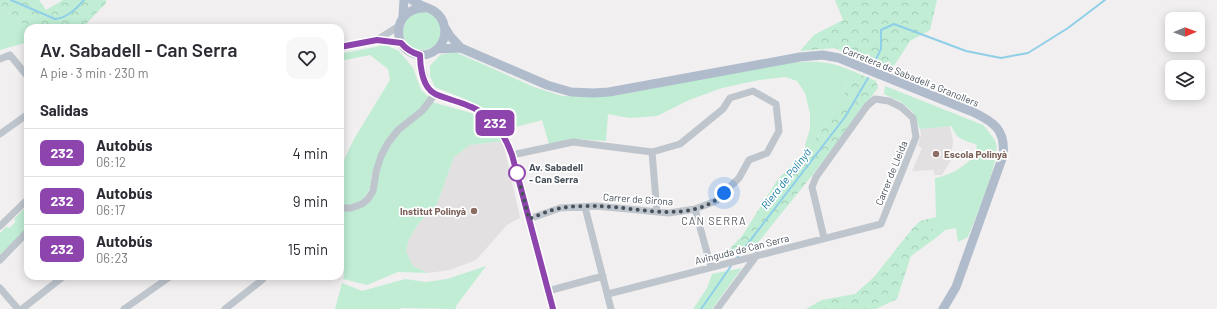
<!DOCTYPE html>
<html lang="es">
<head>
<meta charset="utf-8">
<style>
  :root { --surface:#fff; --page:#f7f7f7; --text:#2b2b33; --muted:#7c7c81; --line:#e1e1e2 }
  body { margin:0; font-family:Barlow,sans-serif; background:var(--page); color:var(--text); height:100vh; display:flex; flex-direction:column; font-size:15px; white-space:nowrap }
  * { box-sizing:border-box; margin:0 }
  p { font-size:13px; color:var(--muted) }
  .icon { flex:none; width:22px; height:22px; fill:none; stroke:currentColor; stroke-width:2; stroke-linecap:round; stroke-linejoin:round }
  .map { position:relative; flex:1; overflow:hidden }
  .drawer { position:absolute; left:24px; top:24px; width:320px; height:256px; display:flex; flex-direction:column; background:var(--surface); border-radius:12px; box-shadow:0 2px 10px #0003 }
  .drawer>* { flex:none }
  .badge { padding:0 8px; border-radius:6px; font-size:14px; line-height:26px }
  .needle { width:26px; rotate:89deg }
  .fabs { position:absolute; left:1165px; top:12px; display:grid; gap:8px }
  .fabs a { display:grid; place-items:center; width:40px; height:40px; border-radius:8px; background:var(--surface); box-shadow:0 2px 10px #0003; font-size:20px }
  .you { position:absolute; width:20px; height:20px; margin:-10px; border:3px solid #fff; border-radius:50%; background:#1a73e8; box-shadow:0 0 0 6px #1a73e833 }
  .map>.badge { position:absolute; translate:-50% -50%; box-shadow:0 0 0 2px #fff }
  h2 { padding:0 16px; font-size:15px; line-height:36px }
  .round { display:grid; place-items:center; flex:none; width:42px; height:42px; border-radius:12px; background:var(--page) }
  .headline { display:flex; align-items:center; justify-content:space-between; height:68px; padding:0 16px }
  h1 { font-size:19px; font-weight:600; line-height:30px }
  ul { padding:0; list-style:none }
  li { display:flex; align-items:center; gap:12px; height:48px; padding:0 16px; border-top:1px solid var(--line) }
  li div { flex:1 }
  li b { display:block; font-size:15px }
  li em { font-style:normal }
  li .badge { min-width:44px; font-weight:700; text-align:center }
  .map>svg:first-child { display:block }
  .education { fill:#e2e0e0 }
  .green { fill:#c0edd4 }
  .forest { fill:url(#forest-crowns) }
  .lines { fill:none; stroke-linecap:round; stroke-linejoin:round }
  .stream { stroke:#8fcfe8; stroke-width:2 }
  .minor { stroke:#bec5cd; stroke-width:7 }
  .major { stroke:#b0bccc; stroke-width:9 }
  .line-casing { stroke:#fff; stroke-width:9 }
  .line { stroke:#8e44ad; stroke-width:6 }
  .walk { stroke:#48515b; stroke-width:4; stroke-dasharray:0 7.2 }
  .education-dot { fill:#8d6e63; stroke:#fff; stroke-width:1.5 }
  .stop-dot { fill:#fff; stroke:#8e44ad; stroke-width:2 }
  .labels { text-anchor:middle; stroke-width:3.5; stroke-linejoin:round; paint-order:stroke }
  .street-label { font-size:10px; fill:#48515b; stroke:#fff }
  .education-label { font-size:10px; font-weight:bold; fill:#785e54; stroke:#fff; text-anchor:start }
  .stop-label { font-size:10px; font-weight:bold; fill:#48515b; stroke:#fff; text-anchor:start }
  .water-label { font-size:11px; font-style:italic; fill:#137aa3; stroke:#fff }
  .neighbourhood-label { font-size:11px; letter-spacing:1px; fill:#5c5f64; stroke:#fff }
</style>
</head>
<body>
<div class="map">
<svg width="1217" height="309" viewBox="0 0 1217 309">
  <defs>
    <pattern id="forest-crowns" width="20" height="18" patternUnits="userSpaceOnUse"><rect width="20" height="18" fill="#c0edd4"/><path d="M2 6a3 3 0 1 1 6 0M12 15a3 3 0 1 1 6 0" fill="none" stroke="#a6cdb8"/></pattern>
  </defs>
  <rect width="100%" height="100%" fill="#f1efef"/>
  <path class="education" d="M950,126l3,15 -2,19 -9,15h-7l-2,-5 -21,1 10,-23 -4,-2 3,-11 -1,-6z
    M503,141l17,77 -13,7 -31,35 -26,10 -22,3 -15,-7 -7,-15 3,-12 10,-16 18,-19 17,-47 16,-12z"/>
  <path class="green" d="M0,9l19,9 9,16v8l-28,8z
    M403 31a19 19 0 1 1 38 0a19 19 0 1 1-38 0Z
    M385,45l14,6 14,17 8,22 9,8 -10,11 -24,19 -24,45 -2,15 -5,9 -6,5 -10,3h-9v-37l14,-29 36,-59 -2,-11 -18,-14 -30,6v-7z
    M455,52l79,35 28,9 24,1 202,-34c26,-2 38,-3 62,7l-7,29 -37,53 -1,-7 5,-16v-16l-5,-20 -8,-12 -12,-4 -26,3 -37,8 -33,12 -32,16 -28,2 -21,-4 -2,27 -31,-2 -26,5 -7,-24 -34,9c-14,-22 -49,-32 -73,-42l-5,-11v-10l10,-11z
    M885,86l98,39c5,6 10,11 13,18 5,16 -21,76 -28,94l-10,5 -2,-14 -11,2 -8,7 -9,-18 8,-2 -1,-39c14,-2 32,-12 40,-24 1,-2 1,-6 2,-9 -12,-5 -21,-5 -25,-19l-32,3 -7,-17 -12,-10 -17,-8z
    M432,102l39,11 16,10 16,18 -33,4 -16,12 -17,47 -18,19 -10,16 -3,12 7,15 15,7 -30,-1 -31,13 -24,-6 1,-3 -4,-34v-31l24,-5 19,-49 16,-25z
    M28,205v22l-28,28v-22l6,-6 4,1 6,-7 -2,-2z
    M486,266l-30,40v3l-54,-1 -2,1h-65l7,-26 20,8 43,-12 21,3 21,-3z
    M742,268l-30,41h-19l14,-21 5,-14z"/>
  <path class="forest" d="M0,0h39l7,10 17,-10h43v3l-20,21 -14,4h-44v6l-9,-16 -19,-9z
    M835,0h102l-7,30 -20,11 -20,31 -55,-24 -35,3 14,-16 29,-15z
    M850,70l26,11 2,7 -64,85 -63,78 -28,5 19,-20 36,-57 28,-27 37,-53z
    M928,219l9,18 -26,19 -14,43 -21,10h-70l16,-9 33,-6 19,-17 39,-49 7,-7z"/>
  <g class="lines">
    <path class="stream" d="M11,0l44,19c12,-1 21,-10 29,-19
      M873,65l8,-16v-19l13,-6 72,27 35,7 27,-5 40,-25 37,-28
      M736,259l109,-142 23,-39
      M701,309l30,-43"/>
    <path class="minor" d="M377,40l22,-14
      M340,47l37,-7 24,3
      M420,55v6l6,22 4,7 5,4 37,13 17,11 16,19 7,18 41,154
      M0,59l10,-4 18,22
      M0,134l28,-20
      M652,152l5,60
      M512,155l61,-13 79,10 28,-8 43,-35 7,-11 23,-7 23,13 3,27 -12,22 -18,7 -10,18 -23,23 -21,8 -26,4 -73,-7 -36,2 -31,11
      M585,207l26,102
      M340,208h11l11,-4 6,-5 5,-8 3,-19 5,-16 7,-13 10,-13 24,-19 13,-17
      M695,209l16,58
      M0,226l28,-27
      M0,260l28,-29
      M0,288l18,21
      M548,291l55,-15
      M608,294l273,-70 35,-87 -3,-19 -12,-11 -12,-6 -14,-2 -8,7 -51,71 -4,10 12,51
      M22,309l42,-33
      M124,309l47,-33
      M225,309l37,-29 3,-4
      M717,309l40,-54"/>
    <path class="major" d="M412,0c8,6 15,7 22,11 12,8 14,24 6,35 -4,5 -11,9 -18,9 -32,-1 -31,-47 2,-47
      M403,16l1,-16
      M445,28l5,8 11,12 86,37 24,7 22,1 16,-1 191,-35 23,-2 16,3 134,54c21,10 33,18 30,44l-47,131 -13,22
      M437,49l24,-1"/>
  </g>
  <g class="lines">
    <g class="line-casing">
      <path id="line" d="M340,47l37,-7 24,3c6,7 11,10 19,12 0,10 2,27 10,35 5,6 15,7 22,10 13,4 28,9 38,19 11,10 17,22 22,36l41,154"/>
    </g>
    <use href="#line" class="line"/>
    <path class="walk" d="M517,173l12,46c10,-4 21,-9 32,-11 11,-2 25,-2 37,-2 39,1 95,19 126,-13"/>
  </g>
  <g class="education-dot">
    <circle cx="936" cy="154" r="4"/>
    <circle cx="474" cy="211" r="4"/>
  </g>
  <circle class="stop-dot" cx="517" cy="173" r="8"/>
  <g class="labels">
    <g class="street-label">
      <text transform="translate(911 76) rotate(22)" y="4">Carretera de Sabadell a Granollers</text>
      <text transform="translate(891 173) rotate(-68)" y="4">Carrer de Lleida</text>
      <text transform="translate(638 199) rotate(4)" y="4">Carrer de Girona</text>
      <text transform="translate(742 249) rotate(-14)" y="4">Avinguda de Can Serra</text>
    </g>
    <g class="education-label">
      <text x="944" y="158">Escola Polinyà</text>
      <text x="466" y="215" text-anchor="end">Institut Polinyà</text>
    </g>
    <g class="stop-label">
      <text x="529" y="171">Av. Sabadell<tspan x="529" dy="12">- Can Serra</tspan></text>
    </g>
    <g class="water-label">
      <text transform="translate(786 179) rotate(-52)" y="4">Riera de Polinyà</text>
    </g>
    <g class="neighbourhood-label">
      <text x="714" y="225">CAN SERRA</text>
    </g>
  </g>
</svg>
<div class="fabs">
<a><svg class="needle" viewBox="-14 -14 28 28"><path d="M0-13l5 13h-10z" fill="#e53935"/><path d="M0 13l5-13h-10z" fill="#7c7c81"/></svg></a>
<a><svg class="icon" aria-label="layers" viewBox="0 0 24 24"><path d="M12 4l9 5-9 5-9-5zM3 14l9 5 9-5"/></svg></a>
</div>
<div class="you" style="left:724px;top:193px"></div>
<b class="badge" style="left:495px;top:123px;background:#8e44ad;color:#fff">232</b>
<section class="drawer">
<div class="headline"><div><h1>Av. Sabadell - Can Serra</h1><p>A pie · 3 min · 230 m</p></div><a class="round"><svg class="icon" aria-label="heart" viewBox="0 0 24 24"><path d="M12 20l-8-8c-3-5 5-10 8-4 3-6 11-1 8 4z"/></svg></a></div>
<h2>Salidas</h2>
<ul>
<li><span class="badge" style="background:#8e44ad;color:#fff">232</span><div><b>Autobús</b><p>06:12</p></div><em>4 min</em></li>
<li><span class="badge" style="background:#8e44ad;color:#fff">232</span><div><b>Autobús</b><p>06:17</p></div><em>9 min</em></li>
<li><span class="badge" style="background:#8e44ad;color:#fff">232</span><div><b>Autobús</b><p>06:23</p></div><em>15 min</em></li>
</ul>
</section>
</div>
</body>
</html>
